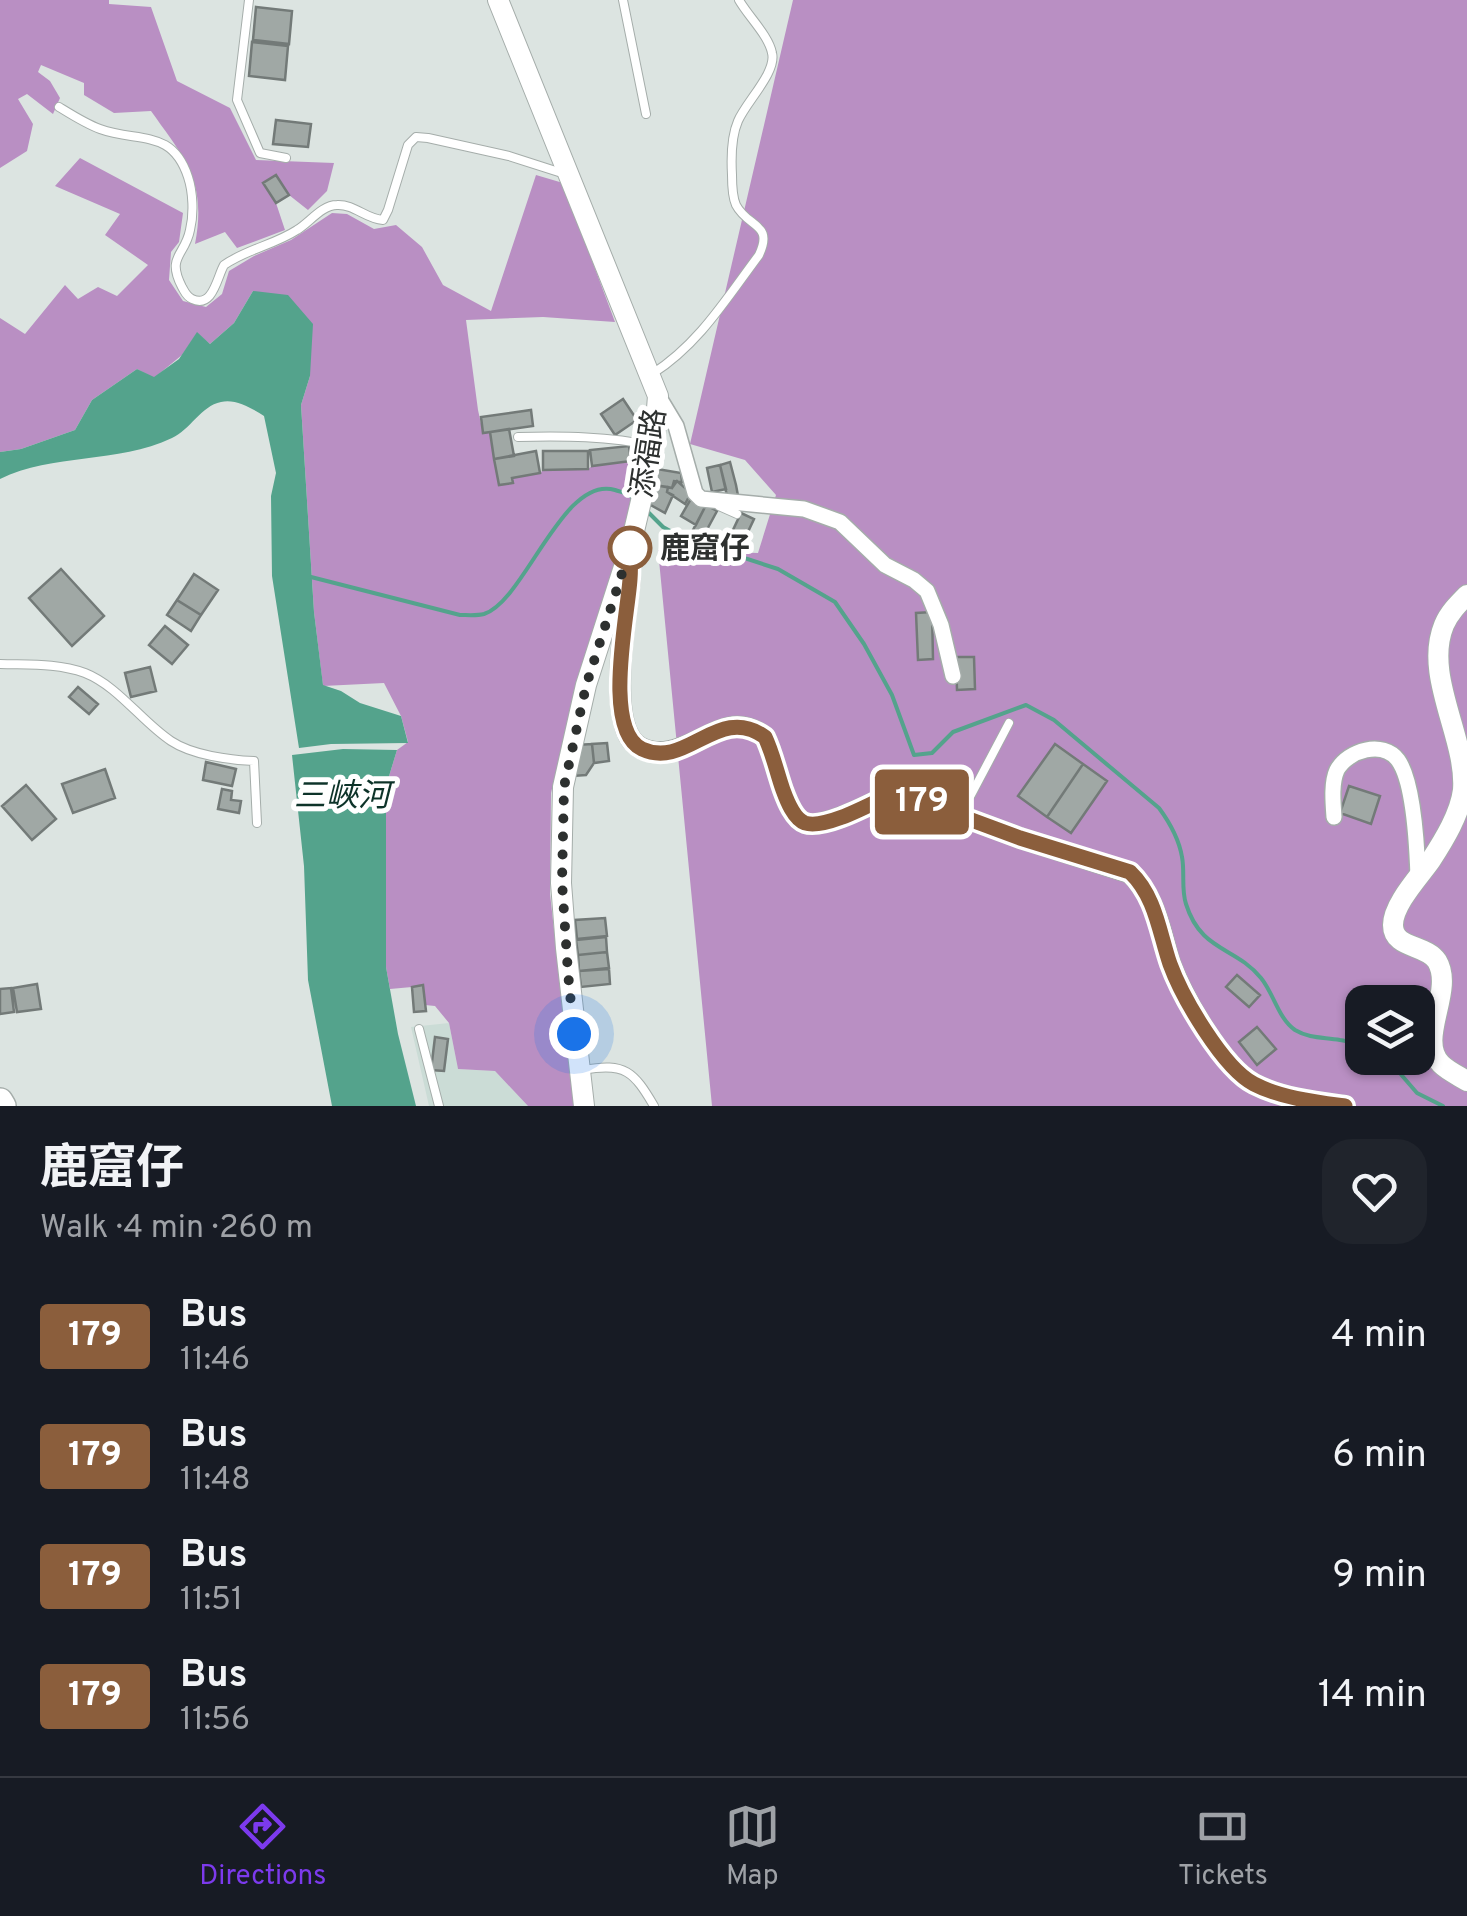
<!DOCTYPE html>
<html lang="en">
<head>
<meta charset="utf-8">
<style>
  :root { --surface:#171b24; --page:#20242c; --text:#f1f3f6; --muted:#9ea1a6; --line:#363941; --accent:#7c3aed }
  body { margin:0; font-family:Overpass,"Noto Sans TC",sans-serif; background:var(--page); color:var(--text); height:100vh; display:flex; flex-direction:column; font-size:38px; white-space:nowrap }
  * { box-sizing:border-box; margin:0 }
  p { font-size:32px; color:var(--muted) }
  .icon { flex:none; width:55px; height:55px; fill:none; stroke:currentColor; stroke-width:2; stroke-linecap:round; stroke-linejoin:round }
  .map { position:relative; height:1106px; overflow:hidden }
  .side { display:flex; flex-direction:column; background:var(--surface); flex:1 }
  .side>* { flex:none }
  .badge { padding:0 20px; border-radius:8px; font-size:35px; line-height:65px }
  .fabs { position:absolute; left:1345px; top:985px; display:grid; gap:20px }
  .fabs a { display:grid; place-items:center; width:90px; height:90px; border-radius:20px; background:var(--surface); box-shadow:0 2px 8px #0004; font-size:50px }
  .you { position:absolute; width:50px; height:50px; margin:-25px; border:8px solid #fff; border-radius:50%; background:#1a73e8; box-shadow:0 0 0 15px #1a73e833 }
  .map>.badge { position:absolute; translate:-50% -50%; box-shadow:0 0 0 5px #fff }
  .round { display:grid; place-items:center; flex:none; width:105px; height:105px; border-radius:30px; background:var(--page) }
  .summary { display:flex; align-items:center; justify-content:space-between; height:170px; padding:0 40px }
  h1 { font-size:48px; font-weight:700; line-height:75px }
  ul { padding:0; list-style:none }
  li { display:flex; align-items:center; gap:30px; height:120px; padding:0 40px }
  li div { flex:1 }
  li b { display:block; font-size:38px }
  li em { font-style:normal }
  li .badge { min-width:110px; font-weight:700; text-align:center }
  .menu { display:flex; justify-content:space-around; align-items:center; height:140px; border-top:2px solid var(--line); background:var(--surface); font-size:28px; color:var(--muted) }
  .menu a { display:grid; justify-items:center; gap:5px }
  .menu .on { color:var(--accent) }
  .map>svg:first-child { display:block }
  .built { fill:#cbdcd6 }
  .forest { fill:#b98fc3; fill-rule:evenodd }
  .water { fill:#54a38c }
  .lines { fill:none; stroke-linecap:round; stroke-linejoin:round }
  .stream { stroke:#54a38c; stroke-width:4 }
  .building { fill:#a0a8a5; stroke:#737a78; stroke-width:2.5 }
  .service-casing { stroke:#a5adaa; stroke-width:10 }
  .minor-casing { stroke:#a5adaa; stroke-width:18 }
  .tertiary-casing { stroke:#a5adaa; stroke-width:22 }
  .primary-casing { stroke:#a5adaa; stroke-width:28 }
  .service { stroke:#fff; stroke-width:8 }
  .minor { stroke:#fff; stroke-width:15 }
  .tertiary { stroke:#fff; stroke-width:20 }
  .primary { stroke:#fff; stroke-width:25 }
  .line-casing { stroke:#fff; stroke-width:22 }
  .line { stroke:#8b5e3c; stroke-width:15 }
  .walk { stroke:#2d302f; stroke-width:10; stroke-dasharray:0 18 }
  .stop-dot { fill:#fff; stroke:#8b5e3c; stroke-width:5 }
  .labels { text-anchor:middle; stroke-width:10; stroke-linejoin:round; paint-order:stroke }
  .street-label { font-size:30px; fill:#2d302f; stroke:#fff }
  .stop-label { font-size:30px; font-weight:bold; fill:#2d302f; stroke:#fff; text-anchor:start }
  .water-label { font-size:32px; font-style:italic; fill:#0d3329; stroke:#fff }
</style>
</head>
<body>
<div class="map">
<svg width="1467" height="1106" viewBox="0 0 1467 1106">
  <rect width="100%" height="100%" fill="#dce4e1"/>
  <path class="built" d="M449,1023l9,46 37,2 33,35h-99l-18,-79z"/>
  <path class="forest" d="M0,0h109v4l42,3 26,74 53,27 26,52 78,3 -7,28 -19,19 -19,-15 -12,-20 -13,7 12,21 9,27 -48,18 -12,-16 -30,12c12,-63 -10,-85 -44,-133l-37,2 -30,-18v-12l-43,-18 -3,7 12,9 10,17 -7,16 -26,-20 -9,5 15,25 -6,27 -27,17z
    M793,0h674v1106h-755l-54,-556 100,3 18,-58 -31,-35 -55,-16zM1362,1002h56v56h-56z
    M80,158l103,55 -4,29 -8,10 -2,28 14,21 23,6 16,-13 7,-23 25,-15 37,-16 41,-27 15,1 27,15 22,-4 26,22 21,38 48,26 45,-136 27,8 52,139 -72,-5 -77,3 12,90 5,23 7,-1 9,53 14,-2 -1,-5 28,-5 3,-3 45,-1 4,-3 39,-5 9,7 -21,91 -43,128 -25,106 -1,101 24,212h-46l-33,-35 -37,-2 -9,-46 -14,-17 -10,-1 -2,-19 -33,3 -4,-22v-181l11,-36 11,-8 -7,-26 -17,-33 -61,3 -9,-74 -13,-207 9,-29 -57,-85 -19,32 -24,21 -13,-11 -15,22 -28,23 -17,-9 -45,31 -17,30 -54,19 -21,3v-134l25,16 40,-49 13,14 20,-12 19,9 31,-31 -43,-30 15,-21 -65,-28z"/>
  <path class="water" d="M253,291l35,4 25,29 -3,52 -9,29 13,207 9,73 18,6 19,12 41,13 7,27 -77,1 -32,4 -27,-172 -1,-80 5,-23 -12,-57c-11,-7 -29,-18 -43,-14 -20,4 -31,28 -49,36 -55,26 -119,15 -172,41v-27l21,-3 54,-19 17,-30 45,-31 17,8 25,-18 18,-27 13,12 24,-21z
    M343,749l54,1 -11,36v181l12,67 18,72h-84l-24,-126 -4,-114 -12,-111z"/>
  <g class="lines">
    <path class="stream" d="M646,510l17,17 20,11 95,31 57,33 29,42 28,51 22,60 18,-2 21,-21 73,-27 28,15 105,88c11,15 20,31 23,49 3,15 -1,32 4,47 15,48 49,42 75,74 13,16 17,40 34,52 15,9 29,7 45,10 8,1 15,4 22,6
      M311,577l149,38c7,0 17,1 24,-1 41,-13 79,-140 131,-124 9,3 14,3 20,10
      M1380,1058l18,13 19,22 26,13"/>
  </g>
  <path class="building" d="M256,7l36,4 -3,33 -36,-4z
    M252,42l36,4 -3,34 -36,-4z
    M276,120l35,4 -3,23 -35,-3z
    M276,175l13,20 -13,8 -13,-20z
    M623,399l14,21 -22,15 -14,-21z
    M531,410l2,16 -50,7 -2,-16z
    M509,429l5,27 -20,3 -4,-27z
    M629,446l2,15 -39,5 -2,-16z
    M536,451l4,22 -28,5 1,5 -14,2 -5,-26z
    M543,451h45v18l-45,1z
    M730,462l6,23 3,16 -11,-1 -8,-35z
    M720,465l6,24 -14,3 -5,-24z
    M657,469l24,4 1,9 -8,-1 -2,7 -18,-3z
    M677,481l14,12 -6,11 -18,-12 1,-5 4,1z
    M654,485l14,2 -1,5 6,3 -8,18 -18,-10z
    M692,497l14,8 -10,20 -15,-9z
    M706,505l11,6 -14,26 -11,-5z
    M741,513l13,6 -8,17 -13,-6z
    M61,569l43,47 -32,30 -43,-48z
    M194,574l24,16 -17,25 -24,-15z
    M177,600l24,15 -10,16 -24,-16z
    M932,612l1,47 -15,1 -2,-47z
    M165,626l23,19 -16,19 -23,-19z
    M956,657h18l1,32 -18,1z
    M150,667l6,24 -25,6 -6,-24z
    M78,687l20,17 -9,10 -20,-17z
    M607,743l2,18 -15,2 -2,-19z
    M592,744l2,19 -8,12 -13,1 3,-31z
    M1055,744l28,20 -36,53 -29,-21z
    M206,762l30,7 -4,17 -29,-6z
    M1083,764l24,17 -36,52 -24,-16z
    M105,769l10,29 -42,15 -11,-29z
    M26,785l30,34 -24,21 -30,-34z
    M1349,786l31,10 -9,28 -31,-11z
    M222,789l10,2 -1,9 10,1 -2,12 -21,-4z
    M605,918l2,18 -30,3 -2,-19z
    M606,937l1,15 -29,3 -2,-15z
    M607,952l2,16 -30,3 -1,-16z
    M609,969l1,15 -29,3 -2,-16z
    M1237,975l23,20 -11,12 -23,-20z
    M37,984l4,25 -24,3 -4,-24z
    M423,985l3,26 -12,1 -2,-25z
    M11,988l3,24 -14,2v-25z
    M1257,1027l19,22 -19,16 -18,-23z
    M435,1037l13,2 -4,32 -13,-1z"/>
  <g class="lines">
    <g class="service-casing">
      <path id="service" d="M249,0l-12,100 23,53 26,5
        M623,0l23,114
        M59,107c13,8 27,17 41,22 38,14 72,-1 88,48 5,15 6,37 2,53 -5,26 -24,26 -8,57 3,5 4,9 10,12 21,10 25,-22 32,-34 23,-16 50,-20 73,-35 13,-8 25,-25 40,-25 17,-1 29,14 46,15l5,-10 20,-65 8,-8 12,1 81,18 56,18
        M652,374c47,-30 74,-75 107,-119 15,-32 -11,-27 -23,-50 -4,-9 -4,-21 -4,-30 -1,-18 -1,-38 6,-54 8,-19 39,-49 34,-68 -3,-17 -24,-37 -33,-53
        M518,437c46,-1 90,-1 136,9
        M719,506l18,8
        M0,664c29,1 57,-1 85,9 33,13 57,49 86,68 21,14 58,19 83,20l3,62
        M910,790l14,-2 43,10 4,-3 38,-72
        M419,1029l20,77
        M584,1070c41,-8 50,2 70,36"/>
    </g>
    <g class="minor-casing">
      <path id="minor" d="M658,396l18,30 19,67 6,6 103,10 36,13 45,43 29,15 13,11 14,34 12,51
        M1334,817c-1,-14 -3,-34 3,-47 11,-20 46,-30 61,-10 16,22 19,88 20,117"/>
    </g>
    <g class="tertiary-casing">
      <path id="tertiary" d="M498,0l160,396 -4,50 -24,102 -44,137 -23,102 -2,96 5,65 18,158
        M630,580c-5,36 -20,130 1,159 11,16 33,15 49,9 32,-10 52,-36 85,-11 8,17 12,36 18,53 4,11 11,29 22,33 20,7 71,-22 91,-31l124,46 110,35c24,22 30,54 38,83 10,35 55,112 86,128 27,14 61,18 91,22
        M1467,595c-9,9 -18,18 -23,30 -21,51 23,113 19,165 -3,24 -19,50 -32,70 -11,16 -38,44 -38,65 0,24 33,19 44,36 18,30 -21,78 4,103 7,7 18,12 26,17"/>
    </g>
    <g class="primary-casing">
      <path id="primary" d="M0,1101l3,5"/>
    </g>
    <use href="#service" class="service"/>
    <use href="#minor" class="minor"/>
    <use href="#tertiary" class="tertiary"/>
    <use href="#primary" class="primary"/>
  </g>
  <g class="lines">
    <g class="line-casing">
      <path id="line" d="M630,548c0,10 1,20 0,31 -2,35 -28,151 12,170 45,21 76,-46 123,-12 8,17 12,36 18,53 4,11 11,29 22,33 21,7 71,-22 91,-31l124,46 110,34c26,25 29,60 40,92 12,33 53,104 84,120 27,14 61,18 91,22"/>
    </g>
    <use href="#line" class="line"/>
    <path class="walk" d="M574,1034l-6,-61 -6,-91 2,-95 22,-101 44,-138"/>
  </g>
  <circle class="stop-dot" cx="630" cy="548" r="20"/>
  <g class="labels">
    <g class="street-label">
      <text transform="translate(648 453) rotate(-81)" y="10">添福路</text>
    </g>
    <g class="stop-label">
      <text x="660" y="558">鹿窟仔</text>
    </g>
    <g class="water-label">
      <text x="342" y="806">三峽河</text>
    </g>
  </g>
</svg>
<div class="fabs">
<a><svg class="icon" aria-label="layers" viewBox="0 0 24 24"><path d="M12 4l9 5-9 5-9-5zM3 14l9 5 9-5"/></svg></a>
</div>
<div class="you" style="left:574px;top:1034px"></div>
<b class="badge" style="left:922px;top:802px;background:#8b5e3c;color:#fff">179</b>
</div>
<section class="side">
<div class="summary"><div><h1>鹿窟仔</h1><p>Walk · 4 min · 260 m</p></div><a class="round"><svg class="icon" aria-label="heart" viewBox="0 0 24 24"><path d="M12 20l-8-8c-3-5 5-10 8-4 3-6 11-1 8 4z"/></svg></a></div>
<ul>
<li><span class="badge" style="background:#8b5e3c;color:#fff">179</span><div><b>Bus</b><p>11:46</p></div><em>4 min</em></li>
<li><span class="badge" style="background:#8b5e3c;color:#fff">179</span><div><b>Bus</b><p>11:48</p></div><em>6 min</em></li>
<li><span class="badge" style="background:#8b5e3c;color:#fff">179</span><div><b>Bus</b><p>11:51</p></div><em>9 min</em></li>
<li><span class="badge" style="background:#8b5e3c;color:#fff">179</span><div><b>Bus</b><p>11:56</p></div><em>14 min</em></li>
</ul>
</section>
<nav class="menu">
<a class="on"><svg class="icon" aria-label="directions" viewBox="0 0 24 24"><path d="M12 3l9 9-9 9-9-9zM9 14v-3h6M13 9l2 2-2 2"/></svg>Directions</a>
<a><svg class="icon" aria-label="map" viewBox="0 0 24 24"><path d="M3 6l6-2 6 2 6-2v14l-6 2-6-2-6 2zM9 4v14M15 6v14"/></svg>Map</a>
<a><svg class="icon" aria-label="tickets" viewBox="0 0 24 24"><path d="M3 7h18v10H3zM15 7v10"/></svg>Tickets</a>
</nav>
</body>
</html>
